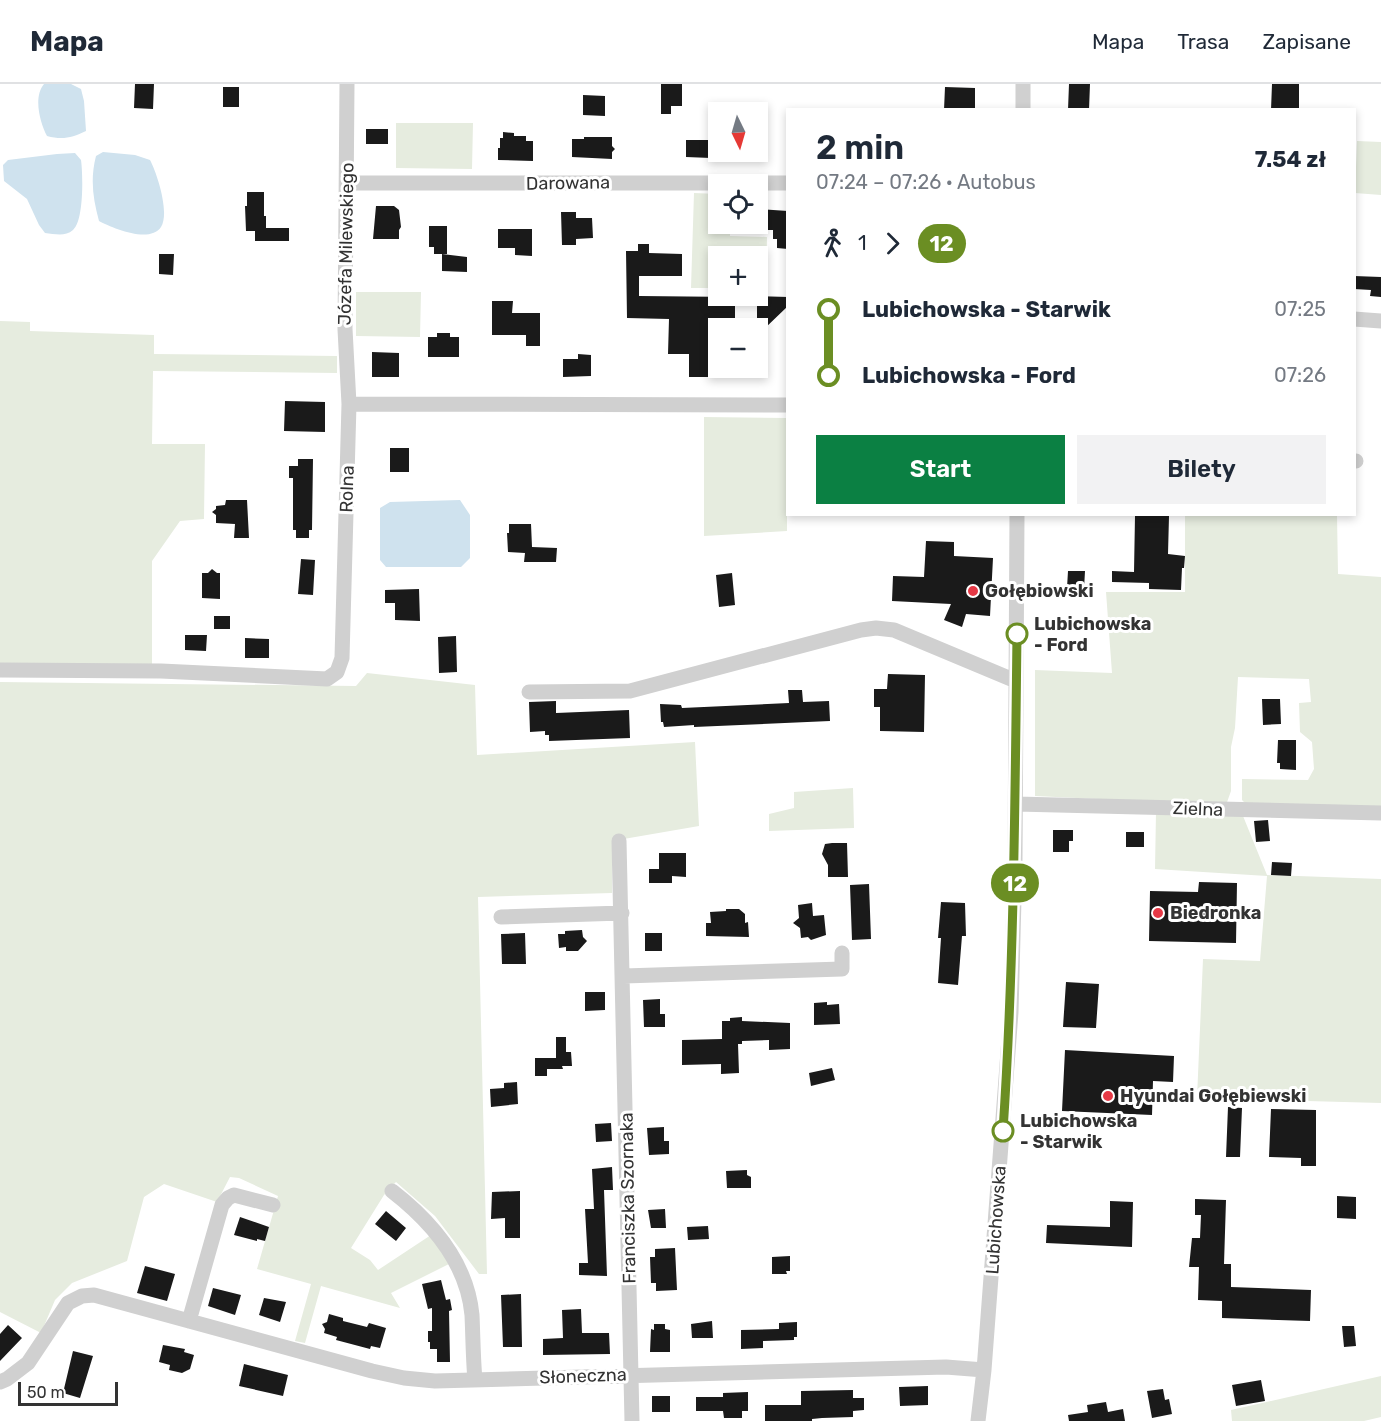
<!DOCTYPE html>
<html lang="pl">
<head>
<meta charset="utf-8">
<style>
  :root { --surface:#fff; --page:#f2f2f3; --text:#1f2937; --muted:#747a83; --line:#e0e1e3; --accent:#0b8043 }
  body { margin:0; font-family:Rubik,sans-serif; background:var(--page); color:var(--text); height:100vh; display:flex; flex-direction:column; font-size:22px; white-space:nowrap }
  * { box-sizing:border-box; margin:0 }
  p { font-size:20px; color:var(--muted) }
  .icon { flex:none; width:33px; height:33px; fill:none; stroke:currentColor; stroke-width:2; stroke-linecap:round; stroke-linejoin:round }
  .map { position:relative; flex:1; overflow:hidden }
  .sheet { position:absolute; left:786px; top:24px; width:570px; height:408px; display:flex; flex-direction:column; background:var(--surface); border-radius:0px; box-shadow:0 3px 9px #0003 }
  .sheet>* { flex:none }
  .badge { padding:0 12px; border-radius:20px; font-size:21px; line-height:39px }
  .needle { width:39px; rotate:175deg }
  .tools { position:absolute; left:708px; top:18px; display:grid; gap:12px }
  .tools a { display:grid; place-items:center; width:60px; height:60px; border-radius:0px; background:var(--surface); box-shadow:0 3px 9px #0003; font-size:30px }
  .scale { position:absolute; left:18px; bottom:15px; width:100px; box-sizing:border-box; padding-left:6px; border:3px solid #333; border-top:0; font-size:16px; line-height:21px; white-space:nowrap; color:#333; -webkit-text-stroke:4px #fff; paint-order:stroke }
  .map>.badge { position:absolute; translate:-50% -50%; box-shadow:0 0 0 3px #fff }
  .legs { display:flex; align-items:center; gap:9px; height:66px; padding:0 30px; font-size:20px }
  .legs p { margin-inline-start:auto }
  .head { display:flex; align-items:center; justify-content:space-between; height:102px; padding:0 30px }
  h1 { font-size:33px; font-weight:600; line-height:45px }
  .action { display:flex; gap:12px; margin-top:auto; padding:12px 30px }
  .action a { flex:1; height:69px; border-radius:0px; background:var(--accent); color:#fff; font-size:24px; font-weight:600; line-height:69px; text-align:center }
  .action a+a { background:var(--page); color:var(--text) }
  ul { padding:0 30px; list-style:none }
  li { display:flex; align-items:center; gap:21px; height:66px; font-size:22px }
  li i { display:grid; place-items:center; width:9px; height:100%; margin:0 8px; background:currentColor }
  li i::after { content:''; width:15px; height:15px; margin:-8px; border:4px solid; border-radius:50%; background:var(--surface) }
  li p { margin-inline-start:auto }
  li:first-child i { background:linear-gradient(#0000 50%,currentColor 0) }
  li:last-child i { background:linear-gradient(currentColor 50%,#0000 0) }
  header { display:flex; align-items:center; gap:36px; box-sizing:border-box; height:84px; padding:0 30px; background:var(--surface); border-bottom:2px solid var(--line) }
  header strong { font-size:28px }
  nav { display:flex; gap:33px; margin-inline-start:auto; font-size:21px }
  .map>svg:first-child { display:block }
  .green { fill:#e6ecdf }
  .water { fill:#cfe2ee }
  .building { fill:#1a1a1a }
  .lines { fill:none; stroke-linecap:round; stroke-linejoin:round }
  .minor { stroke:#d0d0d0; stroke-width:15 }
  .line-1-casing { stroke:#fff; stroke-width:14 }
  .line-1 { stroke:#6b8e23; stroke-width:9 }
  .poi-dot { fill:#e63946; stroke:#fff; stroke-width:2 }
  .stop-1-dot { fill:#fff; stroke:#6b8e23; stroke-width:3 }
  .labels { text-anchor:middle; stroke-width:6; stroke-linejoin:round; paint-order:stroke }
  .street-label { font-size:18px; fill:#333; stroke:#fff }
  .poi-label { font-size:18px; font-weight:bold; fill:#333; stroke:#fff; text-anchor:start }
  .stop-label { font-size:18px; font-weight:bold; fill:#333; stroke:#fff; text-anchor:start }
</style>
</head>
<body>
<header>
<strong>Mapa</strong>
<nav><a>Mapa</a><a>Trasa</a><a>Zapisane</a></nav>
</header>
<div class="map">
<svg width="1381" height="1337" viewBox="0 0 1381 1337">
  <rect width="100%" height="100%" fill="#fff"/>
  <path class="green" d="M396,39h77l-1,46 -76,-1z
    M1357,57l24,1v53l-26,-2z
    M694,109l24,1v30h12v12l37,1 -1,51h-8v-32h-40v32h-27z
    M356,208h65l-1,45 -64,-1z
    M0,237l30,1v9l124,4v19l183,2v17l-184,-2 -1,73h53l-1,75 -24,2 -28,40v104l-152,-2z
    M704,333l83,1v113l-83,5z
    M1185,431h152l1,59 43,3v232l-132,-2 -7,-7v-21l66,1 6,-11 -2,-27 -12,-10 -1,-29 12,-1 -2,-23 -71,-2 -3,51 -4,19v44l-5,14 -191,-9v-126l77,3 -6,-81h79z
    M367,589l108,12 2,70 218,-13 4,84 -87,15v52l-134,4 9,377h-8l-44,-58 -39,-34 -12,13 -33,53 19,12 8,10 53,-35 18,29 -58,29 9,15 -79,-22 -16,57 -10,-2 16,-57 -54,-15 21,-73 -39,-18 -9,-1 -13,25 -53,-18 -20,13 -17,64 -55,22 -17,17 -14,33 -41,-21v-630l356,4z
    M853,704l1,40 -85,3v-17l25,-6v-16z
    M1156,728l87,4 24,59 114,4v224l-184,-5 6,-139 57,2 7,-85 -112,-7z
    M1381,1292v41l-17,4h-132l-1,-11z"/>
  <path class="water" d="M44,0h27l10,5 3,12 2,30c-14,7 -24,9 -39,5 -7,-13 -14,-39 -3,-52z
    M103,68l32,3 15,5c7,13 20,53 11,67 -11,17 -49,1 -62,-6 -6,-22 -9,-42 -3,-65z
    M75,69l6,7c2,14 3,61 -8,70 -8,7 -18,4 -28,3l-6,-8 -12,-26 -23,-18 -1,-16 5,-5 49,-6z
    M460,416l10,15v43l-9,9h-75l-6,-7v-52l10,-6z"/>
  <path class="building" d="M135,0h19l-1,25 -19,-1z
    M661,0h21v22h-11v8h-10z
    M1069,0h21l-1,26h-21z
    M1272,0h27v26h-28z
    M223,3h16v20h-16z
    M945,3l30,1v22h-31z
    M583,11l22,1v20l-22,-1z
    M366,45h22v15h-22z
    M503,48l11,1v3h12v5h7v20l-35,-1v-12h2v-10h3z
    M584,53h28v9l3,3 -3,3v7l-40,-2v-18h12z
    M686,56h25v18l-25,-1z
    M247,108h17v24h2v12h23v13h-34v-10h-9l-1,-25h2z
    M376,122h18l5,4 2,17 -2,3v9h-26z
    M758,125l30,2v38l-11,-1v-9h-4v-9h-15z
    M561,128h15v6h16l1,20 -17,1v6h-14z
    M429,142h18v28h-13v-7h-5z
    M498,145h34v27l-17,-1v-7h-17z
    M638,160h11v9l33,1v22h-43v20l96,1v22h-21l-1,58h-24v-23h-21l1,-35 -42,-1 -1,-67h12z
    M159,170h15l-1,21 -14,-1z
    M442,170l25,3v15l-25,-1z
    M1354,192l27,1v20l-11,-1 1,-6 -17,-1z
    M757,212l31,1v9l-25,24 -6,-6z
    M492,217h21l-1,12h28v33h-14v-11h-34z
    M437,249h13v4h9v20h-31v-20h9z
    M372,268l27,1v24h-27z
    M578,270l13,1v21l-28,1v-18h15z
    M285,317l40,1v30l-41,-1z
    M390,364h19v24h-19z
    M298,375h15l-1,71h-3v8h-13v-8h-3v-52h-4v-12h9z
    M226,416h21l2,38h-15l1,-14 -19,-1v-8l-4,-3 4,-3v-3l9,-1z
    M1135,432h34l-1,38 17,2 -1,12h-2l-1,22 -32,-1v-6l-37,-1v-11l22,1z
    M509,440h22l1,23 25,1 -1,14h-32l1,-9 -17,-1 -1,-19h2z
    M926,457l28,1v14l39,2 -3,58 -24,-2 -4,13 -18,-7 7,-16 -59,-3 1,-25 31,1z
    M301,475l14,1 -2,35 -15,-1z
    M212,485l5,4h3v26l-18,-1v-25h6z
    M1068,487h17l-1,18 -17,-1z
    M732,489l3,32 -16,2 -3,-32z
    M419,505l1,32 -25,-1v-17h-10v-13z
    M214,532h16v13h-16z
    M185,551h22l-1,16 -21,-1z
    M456,552l1,36 -18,1 -1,-36z
    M245,554l24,1v19h-24z
    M888,590l37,1 -1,57 -44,-1v-24h-6v-18h13z
    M788,606h14l1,12 26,-1 1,20 -136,6v-2l-30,2 -1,-5h-2l-1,-18 21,1 1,3 107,-5z
    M1262,615h18l1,25 -18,1z
    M556,617v12l73,-3 1,28 -81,3v-6h-4v-4l-15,1 -1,-30z
    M1278,656h18v30l-16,-1v-6h-3z
    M1268,736l2,21 -14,1 -2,-21z
    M1053,746h20v11h-4v11h-16z
    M1126,748h18v15h-18z
    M832,759h15l1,34h-20v-12l-6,-11 3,-10z
    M659,769h27v24l-14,-1v7h-23v-14h10z
    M1272,778l20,1 -1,13 -20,-1z
    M1199,798l38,1 -1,60 -87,-2 1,-50 48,1z
    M869,800l2,55 -19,1 -2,-55z
    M941,818l24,1 1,33h-4l-4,49 -20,-2 3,-45h-3z
    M812,819l1,13 11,-1 2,20 -15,5 -3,-3 -7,1 -1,-10 -7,-5 6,-5 -1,-13z
    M726,825h13l6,5v9l3,-1 1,15 -43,-1v-13h5l-1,-11 16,-1z
    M582,846l1,7 4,4 -9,10h-12v-4l-7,1 -1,-14h7v-3z
    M525,849l1,31h-24l-1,-30z
    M645,849h17v18h-17z
    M1066,898l33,2 -3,44 -33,-1z
    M585,908h20v18l-20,1z
    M660,915v15h5v13h-21l-1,-27z
    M827,918v3l12,-1 1,20 -26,1v-22z
    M742,933v4l48,2v26l-21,1v-10l-27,1v3h-4l1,29 -18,1v-10l-39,1v-25l40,-1v-18h8v-3z
    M556,953h10v15h5l1,14h-10l1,3h-16v7h-12v-18h21z
    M1065,966l109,6 -1,26 -20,-1 -1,34 -90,-4z
    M832,984l3,12 -24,6 -2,-13z
    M517,998l1,22 -27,3 -1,-18 14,-1v-5z
    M1228,1023l14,1 -2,49h-14z
    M1271,1025l45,1v56h-15v-8l-32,-1z
    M611,1039l1,18 -16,1 -1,-18z
    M664,1043v14h5v13l-20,1 -2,-27z
    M612,1083l1,23h-9l3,86 -28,-1v-12h9l-3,-54h9l-2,-40z
    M747,1086v5l4,2v11h-24l-1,-17z
    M520,1107v47h-15v-20l-14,1 1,-27z
    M1337,1112l19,1v22l-19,-1z
    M1195,1115l31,1 -2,64h7v23l80,3 -1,31 -88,-3v-17l-24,-1 1,-33h-10l3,-29h8l1,-23h-6z
    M1110,1117l23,1 -1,45 -86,-4 1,-18 63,2z
    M665,1125l1,19h-15l-3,-18z
    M386,1127l20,17 -10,13 -21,-17z
    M240,1133l29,10 -4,14 -8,-2v2l-23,-6z
    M708,1142l1,13 -21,1 -1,-13z
    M675,1164l2,42 -21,1v-8h-5l-1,-26h5v-8z
    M790,1172v15h-4l1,3h-15v-17z
    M145,1182l30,8 -8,27 -30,-8z
    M441,1196l5,20 4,-1 2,11 -3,1 1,51h-13v-13h-7v-7h-2v-11h4v-23l-4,1 -6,-25z
    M213,1204l28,7 -6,20 -27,-9z
    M521,1210l1,53h-19l-2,-52z
    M264,1214l22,4 -6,20 -21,-7z
    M581,1225l1,24h27l1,21 -67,1v-16l20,-1 -1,-28z
    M329,1230l14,4v3l24,6 2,-4 17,5 -6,20 -9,-2 -1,3 -34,-9 1,-3 -13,-4 1,-4 -3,-5 5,-2z
    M712,1237l1,17h-21l-1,-14z
    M797,1238v15h-3v3l-31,1v7l-22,1v-19l38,-1v-6z
    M654,1240h11v5l5,1v22h-20l1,-23 3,1z
    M8,1241l14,13 -22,23v-27z
    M1342,1242h12l2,20 -12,1z
    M163,1261l22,4 -1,3 10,3 -4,14 -8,4 -13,-3 1,-5 -11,-3z
    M73,1267l20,5 -13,42 -17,-5z
    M244,1280l44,11 -5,21 -44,-10z
    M1261,1296l4,21 -29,5 -4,-21z
    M928,1302v19l-28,1 -1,-19z
    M1163,1305l2,11 4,-1 3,15 -20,4 -5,-27z
    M853,1306v8h11v12l-11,1v6l-31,1 -10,1v2h-47v-16h36v-14z
    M748,1308v19h-6v7h-18l-1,-7h-27v-14h27v-4z
    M652,1312h18v16h-18z
    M1106,1318l2,10 15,-3 2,12h-56l-1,-6 20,-3 -1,-7z"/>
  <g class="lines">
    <path class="minor" d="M347,0l-2,245 4,75
      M1023,26v-26
      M348,99h440
      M1354,235l27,2
      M1354,377h2
      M0,586l161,1 166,8 10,-7 5,-14 7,-254 439,1
      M529,608l101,-1 231,-61 15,-2 18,2 122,51
      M1016,720l365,9
      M619,757l13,580
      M501,833l121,-4
      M624,892l218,-7v-16
      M392,1107c40,31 75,71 80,124 1,22 1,43 3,65
      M189,1237l33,-116 6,-7 6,-3 39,10
      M0,1298l7,-3 21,-16 40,-60 14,-7 12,-1 278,76 32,7 31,3 511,-14 38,3
      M978,1337l6,-51 27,-358 4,-151 2,-347"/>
  </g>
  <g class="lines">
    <g class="line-1-casing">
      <path id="line-1" d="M1003,1047c11,-165 12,-331 14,-497"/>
    </g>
    <use href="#line-1" class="line-1"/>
  </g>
  <g class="poi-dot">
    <circle cx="973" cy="507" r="6"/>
    <circle cx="1158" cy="829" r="6"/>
    <circle cx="1108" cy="1012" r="6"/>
  </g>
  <g class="stop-1-dot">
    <circle cx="1017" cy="550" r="10"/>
    <circle cx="1003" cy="1047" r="10"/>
  </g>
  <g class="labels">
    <g class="street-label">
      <text transform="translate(568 99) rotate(-1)" y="6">Darowana</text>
      <text transform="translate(346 160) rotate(-89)" y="6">Józefa Milewskiego</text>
      <text transform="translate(347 405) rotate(-88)" y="6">Rolna</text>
      <text transform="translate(1198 725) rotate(2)" y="6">Zielna</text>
      <text transform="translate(628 1114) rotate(-91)" y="6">Franciszka Szornaka</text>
      <text transform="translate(996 1136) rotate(-86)" y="6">Lubichowska</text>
      <text transform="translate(583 1292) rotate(-2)" y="6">Słoneczna</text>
    </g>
    <g class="poi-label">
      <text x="985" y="513">Gołębiowski</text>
      <text x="1170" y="835">Biedronka</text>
      <text x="1120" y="1018">Hyundai Gołębiewski</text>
    </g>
    <g class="stop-label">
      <text x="1034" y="546">Lubichowska<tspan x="1034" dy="21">- Ford</tspan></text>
      <text x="1020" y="1043">Lubichowska<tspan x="1020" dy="21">- Starwik</tspan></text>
    </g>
  </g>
</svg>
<div class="tools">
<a><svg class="needle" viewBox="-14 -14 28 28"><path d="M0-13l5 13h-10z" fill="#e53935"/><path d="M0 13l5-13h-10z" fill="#747a83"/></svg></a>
<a><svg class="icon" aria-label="locate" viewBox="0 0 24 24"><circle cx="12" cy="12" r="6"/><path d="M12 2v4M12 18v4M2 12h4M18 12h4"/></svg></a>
<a>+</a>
<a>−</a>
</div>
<div class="scale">50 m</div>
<b class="badge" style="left:1015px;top:799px;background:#6b8e23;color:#fff">12</b>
<section class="sheet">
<div class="head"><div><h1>2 min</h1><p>07:24 – 07:26 · Autobus</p></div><b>7.54 zł</b></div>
<div class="legs"><svg class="icon" aria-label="walk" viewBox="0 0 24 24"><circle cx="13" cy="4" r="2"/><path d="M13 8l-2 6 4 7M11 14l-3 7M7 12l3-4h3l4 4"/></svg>1<svg class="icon" aria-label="forward" viewBox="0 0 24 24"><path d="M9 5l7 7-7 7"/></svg><b class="badge" style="background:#6b8e23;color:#fff">12</b></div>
<ul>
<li><i style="color:#6b8e23"></i><b>Lubichowska - Starwik</b><p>07:25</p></li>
<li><i style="color:#6b8e23"></i><b>Lubichowska - Ford</b><p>07:26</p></li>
</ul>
<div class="action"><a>Start</a><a>Bilety</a></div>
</section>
</div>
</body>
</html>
